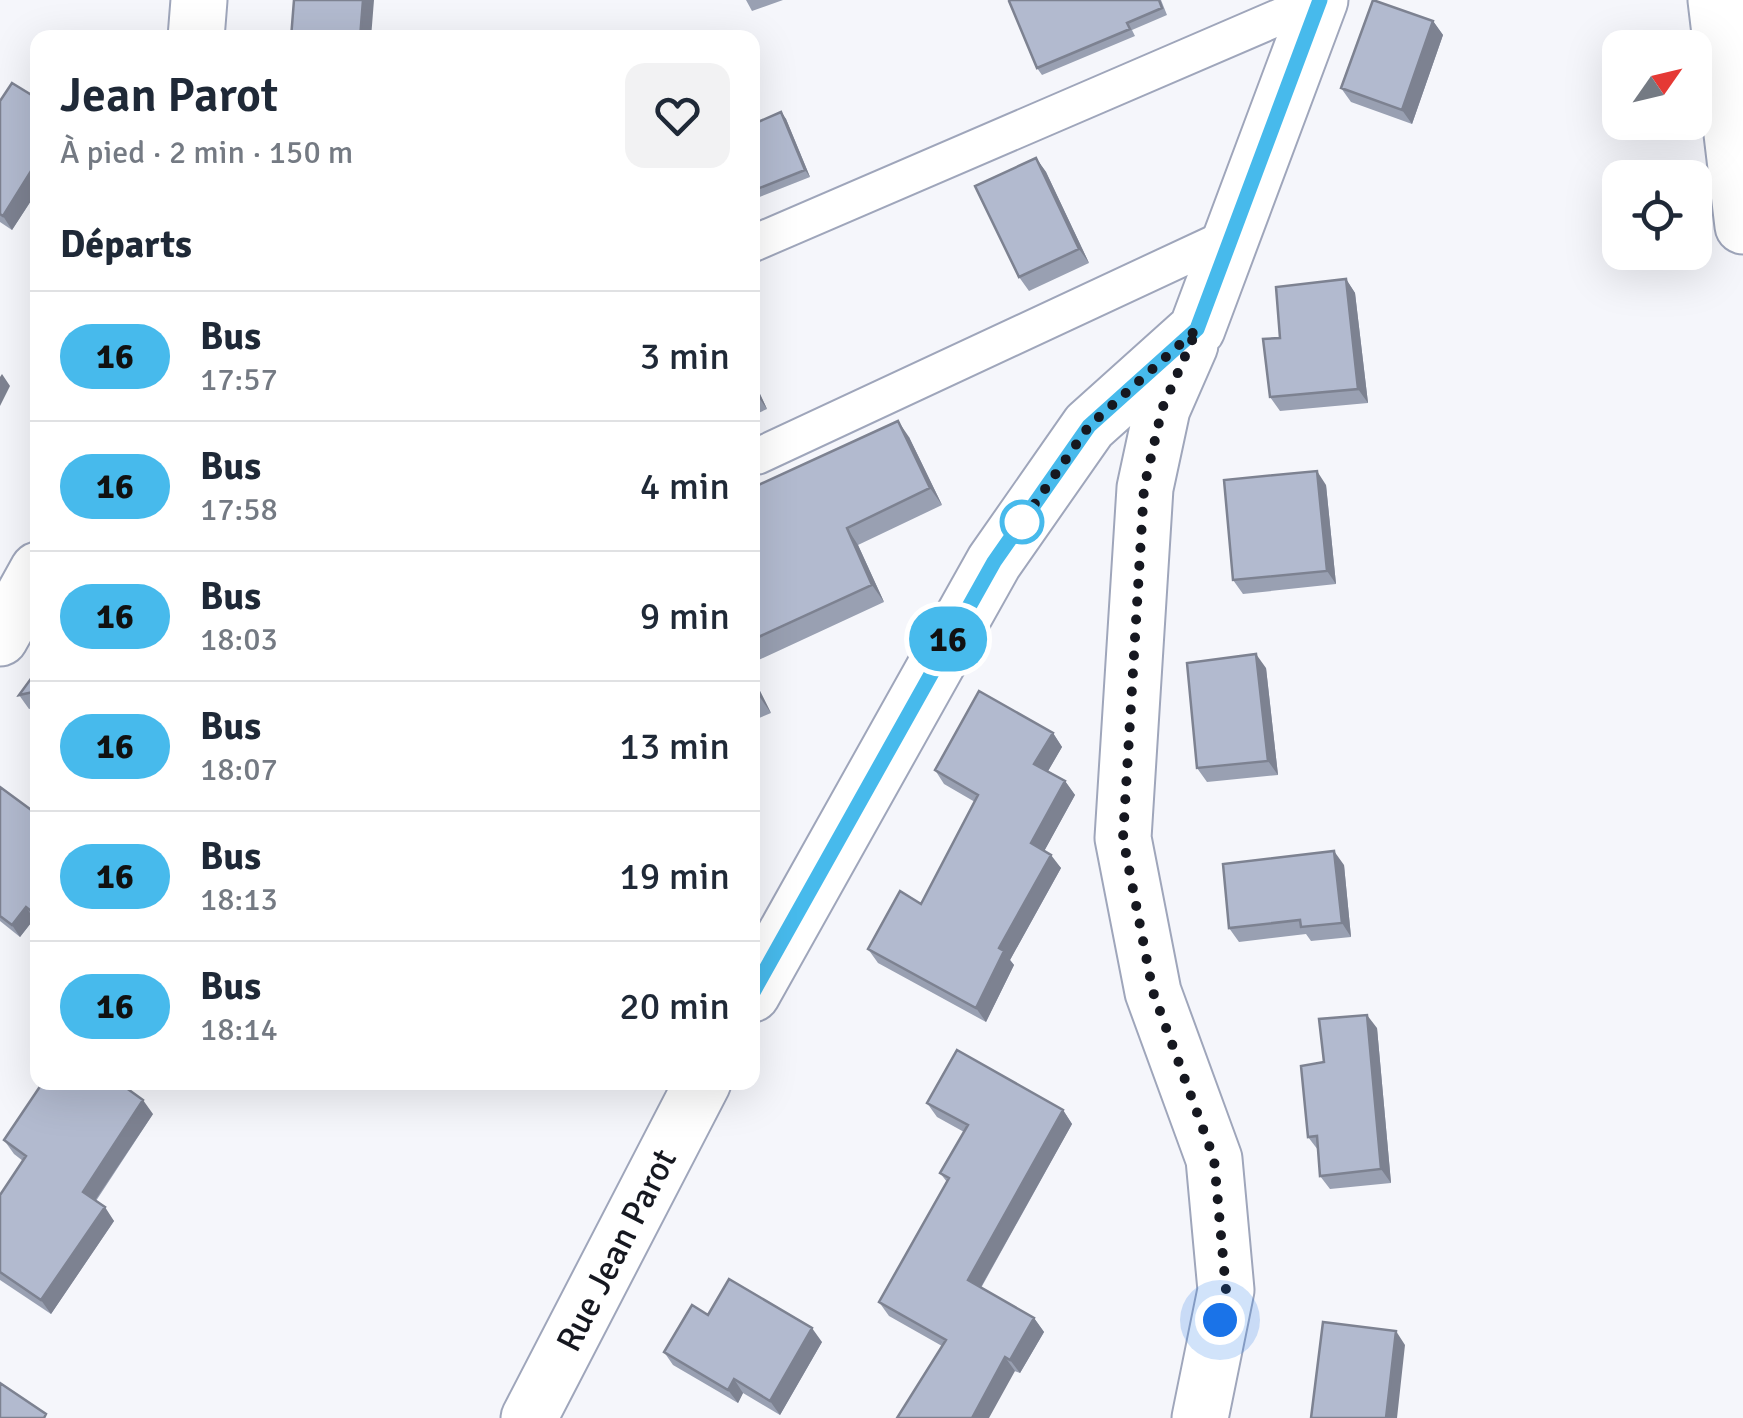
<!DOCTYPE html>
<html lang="fr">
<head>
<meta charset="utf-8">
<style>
  :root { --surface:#fff; --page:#f2f2f3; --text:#1f2937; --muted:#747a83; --line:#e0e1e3 }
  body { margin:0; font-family:Signika,sans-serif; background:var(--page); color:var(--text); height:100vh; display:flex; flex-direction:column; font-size:38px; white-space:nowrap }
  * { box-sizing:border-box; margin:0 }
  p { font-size:32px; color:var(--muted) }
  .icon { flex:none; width:55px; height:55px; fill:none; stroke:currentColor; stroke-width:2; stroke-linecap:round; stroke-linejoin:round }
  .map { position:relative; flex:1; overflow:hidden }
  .sheet { position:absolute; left:30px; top:30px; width:730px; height:1060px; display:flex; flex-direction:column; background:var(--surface); border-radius:20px; box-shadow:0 10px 40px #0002 }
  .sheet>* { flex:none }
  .badge { padding:0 20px; border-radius:32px; font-size:35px; line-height:65px }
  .needle { width:65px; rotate:56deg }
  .buttons { position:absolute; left:1602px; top:30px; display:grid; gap:20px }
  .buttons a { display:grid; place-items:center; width:110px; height:110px; border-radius:20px; background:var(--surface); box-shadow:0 10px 40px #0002; font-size:50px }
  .you { position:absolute; width:50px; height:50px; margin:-25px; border:8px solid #fff; border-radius:50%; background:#1a73e8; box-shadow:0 0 0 15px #1a73e833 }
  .map>.badge { position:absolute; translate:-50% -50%; box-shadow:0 0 0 5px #fff }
  h2 { padding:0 30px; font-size:38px; line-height:90px }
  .round { display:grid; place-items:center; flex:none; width:105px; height:105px; border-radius:20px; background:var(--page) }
  .headline { display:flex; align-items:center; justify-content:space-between; height:170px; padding:0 30px }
  h1 { font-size:48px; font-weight:600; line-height:75px }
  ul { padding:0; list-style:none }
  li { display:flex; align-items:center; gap:30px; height:130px; padding:0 30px; border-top:2px solid var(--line) }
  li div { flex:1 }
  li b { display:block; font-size:38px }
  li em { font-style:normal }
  li .badge { min-width:110px; font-weight:700; text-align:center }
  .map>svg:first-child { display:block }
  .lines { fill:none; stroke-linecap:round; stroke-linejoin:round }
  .lane-casing { stroke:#9fa6bb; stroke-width:39 }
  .street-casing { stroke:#9fa6bb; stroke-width:59 }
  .highway-casing { stroke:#9fa6bb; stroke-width:59 }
  .lane { stroke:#fff; stroke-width:35 }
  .street { stroke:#fff; stroke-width:55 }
  .highway { stroke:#fff; stroke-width:55 }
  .wall { fill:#99a0b2 }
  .shaded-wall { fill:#7d8291 }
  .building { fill:#b2bacf; stroke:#7d8291; stroke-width:2.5 }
  .line-casing { stroke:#fff; stroke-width:22 }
  .line { stroke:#47baec; stroke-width:15 }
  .walk { stroke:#161820; stroke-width:10; stroke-dasharray:0 18 }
  .stop-dot { fill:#fff; stroke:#47baec; stroke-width:5 }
  .labels { text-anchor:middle; stroke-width:8; stroke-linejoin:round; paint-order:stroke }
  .street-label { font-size:35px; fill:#161820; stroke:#fff }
</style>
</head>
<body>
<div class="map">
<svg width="1743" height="1418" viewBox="0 0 1743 1418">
  <rect width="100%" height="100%" fill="#f5f6fb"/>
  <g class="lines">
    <g class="lane-casing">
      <path id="lane" d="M752,244l532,-229
        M758,456l474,-221"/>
    </g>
    <g class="street-casing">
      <path id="street" d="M196,38l3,-38
        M1190,345l-28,64 -17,79 -22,350 30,154 61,167 12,131 -26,128
        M0,638l38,-68
        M752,994l242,-432 95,-136 108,-97 123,-329
        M529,1418l174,-336"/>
    </g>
    <g class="highway-casing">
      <path id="highway" d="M1716,0l27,226"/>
    </g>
    <use href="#lane" class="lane"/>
    <use href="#street" class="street"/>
    <use href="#highway" class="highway"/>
  </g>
  <path class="wall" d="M746,0h37l-31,11z
    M1010,0h151l6,15 -35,15 3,6 -93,39 -5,-7z
    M1433,21l10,14 -31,89 -61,-22 -10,-14z
    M38,99v91l-26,40 -12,-8v-121z
    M781,112l5,7 24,58 -58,23v-86l8,7z
    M1036,158l10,14 43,91 -60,28 -10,-14z
    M1346,279l9,14 13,110 -88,8 -10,-14 10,-59z
    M752,377l15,32 -15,7z
    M909,437l33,68 -84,40 26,57 -132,61v-175z
    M1326,485l10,99 -93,10 -10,-14z
    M1266,668l12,107 -71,7 -10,-14z
    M38,669v38l-9,2 -10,-14z
    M752,675l19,38 -19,8z
    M1053,733l9,14 -14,24 17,10 10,14 -31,56 17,17 -51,92 4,5 -28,57 -108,-59 -10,-14 53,-45 54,-102 -31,-18 -9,-14z
    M0,787l38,28v106l-4,-2 -14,18 -20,-16z
    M1344,865l7,72 -40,4 -5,-7 -67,8 -10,-14z
    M1377,1028l14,155 -61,6 -10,-13 -2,-26 -10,-13 16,-75z
    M927,1103l136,7 9,14 -91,164 53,30 10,14 -24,41 -78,-27 -53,-30 -10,-14 68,-120 -7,-9 24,-41 -27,-15z
    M153,1114l-57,87 18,20 -63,93 -51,-34v-85l23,-34 -9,-7 -10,-14z
    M708,1315l114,27 -42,73 -37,-22 -5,10 -65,-38 -9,-13z"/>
  <path class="shaded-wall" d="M363,0h11l-3,38h-11z
    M1433,21l10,14 -31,89 -10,-14z
    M781,112l5,7 24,58 -5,-7z
    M1036,158l10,14 43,91 -10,-14z
    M36,163l2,27 -26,40 -9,-14z
    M1346,279l9,14 13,110 -10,-14z
    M2,374l8,12 -10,20v-29z
    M752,377l15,32 -10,-14 -5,-10z
    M898,421l11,16 33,68 -12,-17z
    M1317,471l9,14 10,99 -9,-13z
    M847,528l11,17 26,57 -12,-17z
    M1256,654l10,14 12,107 -10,-14z
    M752,675l19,38 -12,-17 -7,-14z
    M1053,733l9,14 -18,31 -10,-14z
    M1065,781l10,14 -34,62 -10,-14z
    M1334,851l10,14 7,72 -9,-14z
    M1051,855l10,13 -51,92 4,5 -28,57 -10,-14 23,-60z
    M26,907l8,12 -14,18 -8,-12z
    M1367,1015l10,13 14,155 -10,-14z
    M143,1100l10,14 -61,91 -9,-13z
    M1063,1110l9,14 -95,170 -9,-14z
    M105,1207l9,14 -63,93 -10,-14z
    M1034,1318l10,14 -24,41 -10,-13z
    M812,1328l10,14 -42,73 -10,-14z
    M1396,1331l9,14 -8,73h-11z
    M1005,1357l10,14 -26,47h-17z
    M734,1379l9,14 -5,10 -10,-13z"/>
  <path class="building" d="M294,0h69l-3,38h-69z
    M1010,0h149l3,8 -35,15 3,6 -93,39 -28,-67z
    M1373,0l60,21 -31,89 -61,-22z
    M12,83l26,16v64h-2l-33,53 -3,-2v-113z
    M781,112l24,58 -53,21v-77l3,-1 3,9z
    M1036,158l43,91 -60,28 -44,-91z
    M1346,279l12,110 -88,8 -7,-58 17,-1 -4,-51z
    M898,421l32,67 -83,40 25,57 -120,55v-152z
    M1317,471l10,100 -94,9 -9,-100z
    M1256,654l12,107 -71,7 -10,-105z
    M38,669v22l-19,4z
    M752,682l7,14 -7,3z
    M979,691l74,42 -19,31 31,17 -34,62 20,12 -52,93 5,3 -28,57 -108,-59 32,-58 21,13 57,-109 -43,-25z
    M0,787l38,28v95l-3,4 -9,-7 -14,18 -12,-9z
    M1334,851l8,72 -41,4 -1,-7 -71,8 -6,-64z
    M1367,1015l14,154 -61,7 -3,-40 -9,1 -7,-71 23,-4 -5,-43z
    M957,1050l106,60 -95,170 66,38 -24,42 -5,-3 -33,61h-75l49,-78 -67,-38 70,-124 -9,-5 28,-48 -41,-22z
    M43,1082h75l25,18 -60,92 22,15 -64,93 -41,-28v-77l26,-39 -22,-16z
    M729,1279l83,49 -42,73 -36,-22 -6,11 -64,-38 28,-47 16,10z
    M1323,1322l73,9 -10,87h-75z
    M0,1383l46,31 -2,4h-44z"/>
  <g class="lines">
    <g class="line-casing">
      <path id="line" d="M752,994l242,-432 95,-136 108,-97 123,-329"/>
    </g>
    <use href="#line" class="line"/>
    <path class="walk" d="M1022,522l-9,13 76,-109 108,-97 -35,80 -18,79 -21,350 30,154 61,167 12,131 -6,30"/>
  </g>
  <circle class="stop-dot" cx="1022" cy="522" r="20"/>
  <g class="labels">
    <g class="street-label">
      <text transform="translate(616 1250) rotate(-63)" y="12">Rue Jean Parot</text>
    </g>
  </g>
</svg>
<div class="buttons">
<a><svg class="needle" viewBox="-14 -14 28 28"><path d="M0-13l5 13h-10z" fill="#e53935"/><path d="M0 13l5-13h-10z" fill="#747a83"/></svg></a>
<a><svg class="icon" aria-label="locate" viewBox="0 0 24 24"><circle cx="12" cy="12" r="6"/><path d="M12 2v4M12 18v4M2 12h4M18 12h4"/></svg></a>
</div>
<div class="you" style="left:1220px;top:1320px"></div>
<b class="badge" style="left:948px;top:639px;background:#47baec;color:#111">16</b>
<section class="sheet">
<div class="headline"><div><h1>Jean Parot</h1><p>À pied · 2 min · 150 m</p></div><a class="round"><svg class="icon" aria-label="heart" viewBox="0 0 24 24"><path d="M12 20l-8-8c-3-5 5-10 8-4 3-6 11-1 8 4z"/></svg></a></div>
<h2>Départs</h2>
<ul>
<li><span class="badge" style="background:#47baec;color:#111">16</span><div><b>Bus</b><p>17:57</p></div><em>3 min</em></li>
<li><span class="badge" style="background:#47baec;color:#111">16</span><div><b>Bus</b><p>17:58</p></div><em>4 min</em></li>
<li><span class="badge" style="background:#47baec;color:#111">16</span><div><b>Bus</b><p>18:03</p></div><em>9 min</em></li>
<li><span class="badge" style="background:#47baec;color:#111">16</span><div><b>Bus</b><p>18:07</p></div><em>13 min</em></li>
<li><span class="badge" style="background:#47baec;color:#111">16</span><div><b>Bus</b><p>18:13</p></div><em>19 min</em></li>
<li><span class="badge" style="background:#47baec;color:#111">16</span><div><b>Bus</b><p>18:14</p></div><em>20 min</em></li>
</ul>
</section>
</div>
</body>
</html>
